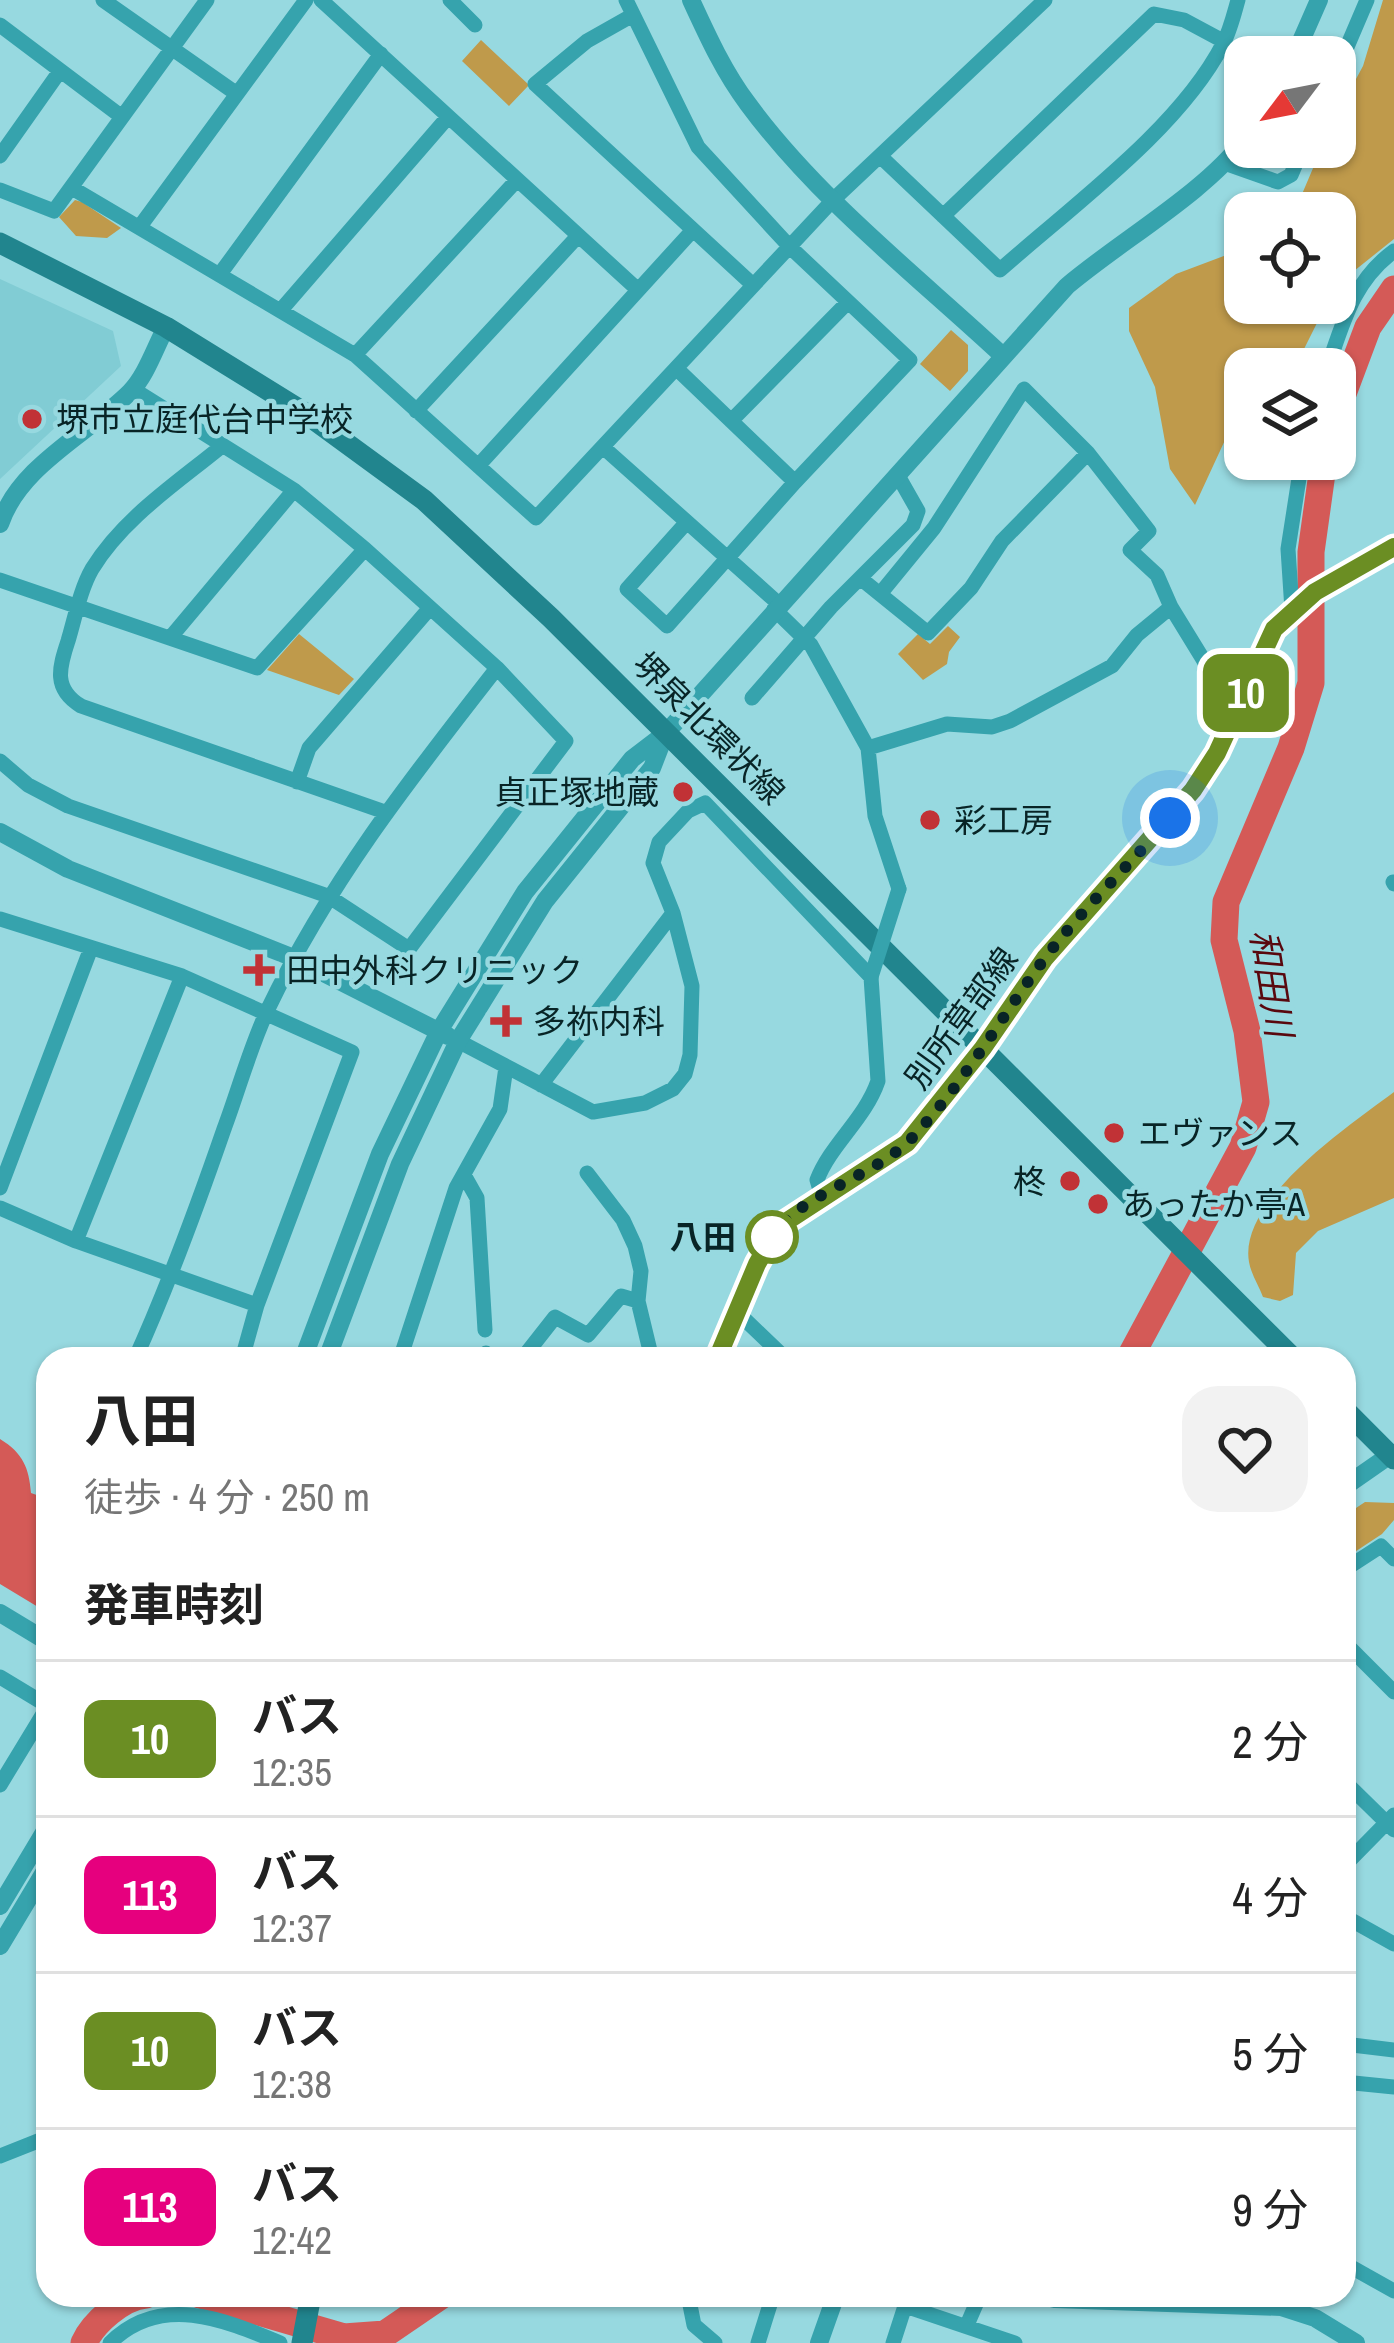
<!DOCTYPE html>
<html lang="ja">
<head>
<meta charset="utf-8">
<style>
  :root { --surface:#fff; --page:#f2f2f2; --text:#222; --muted:#767676; --line:#e0e0e0 }
  body { margin:0; font-family:"Archivo Narrow","Noto Sans JP",sans-serif; background:var(--page); color:var(--text); height:100vh; display:flex; flex-direction:column; font-size:45px; white-space:nowrap }
  * { box-sizing:border-box; margin:0 }
  p { font-size:39px; color:var(--muted) }
  .icon { flex:none; width:66px; height:66px; fill:none; stroke:currentColor; stroke-width:2; stroke-linecap:round; stroke-linejoin:round }
  .map { position:relative; flex:1; overflow:hidden }
  .side { position:absolute; left:36px; top:1347px; width:1320px; height:960px; display:flex; flex-direction:column; background:var(--surface); border-radius:36px; box-shadow:0 3px 9px #0004 }
  .side>* { flex:none }
  .badge { padding:0 24px; border-radius:18px; font-size:42px; line-height:78px }
  .needle { width:78px; rotate:238deg }
  .tools { position:absolute; left:1224px; top:36px; display:grid; gap:24px }
  .tools a { display:grid; place-items:center; width:132px; height:132px; border-radius:24px; background:var(--surface); box-shadow:0 3px 9px #0004; font-size:60px }
  .you { position:absolute; width:60px; height:60px; margin:-30px; border:9px solid #fff; border-radius:50%; background:#1a73e8; box-shadow:0 0 0 18px #1a73e833 }
  .map>.badge { position:absolute; translate:-50% -50%; box-shadow:0 0 0 6px #fff }
  h2 { padding:0 48px; font-size:45px; line-height:108px }
  .round { display:grid; place-items:center; flex:none; width:126px; height:126px; border-radius:36px; background:var(--page) }
  .head { display:flex; align-items:center; justify-content:space-between; height:204px; padding:0 48px }
  h1 { font-size:57px; font-weight:700; line-height:90px }
  ul { padding:0; list-style:none }
  li { display:flex; align-items:center; gap:36px; height:156px; padding:0 48px; border-top:3px solid var(--line) }
  li div { flex:1 }
  li b { display:block; font-size:45px }
  li em { font-style:normal }
  li .badge { min-width:132px; font-weight:700; text-align:center }
  .map>svg:first-child { display:block }
  .built { fill:#81ccd4 }
  .green { fill:#bf9a4b }
  .water { fill:#d45a57 }
  .lines { fill:none; stroke-linecap:round; stroke-linejoin:round }
  .river { stroke:#d45a57; stroke-width:27 }
  .minor { stroke:#36a3ad; stroke-width:15 }
  .tertiary { stroke:#36a3ad; stroke-width:18 }
  .secondary { stroke:#21858e; stroke-width:21 }
  .minor-bridge { stroke:#36a3ad; stroke-width:15 }
  .line-casing { stroke:#fff; stroke-width:27 }
  .line { stroke:#6b8e23; stroke-width:18 }
  .walk { stroke:#082426; stroke-width:12; stroke-dasharray:0 21.6 }
  .poi-dot { fill:#c13236; stroke:#97d9e0; stroke-width:4.5 }
  .stop-dot { fill:#fff; stroke:#6b8e23; stroke-width:6 }
  .labels { text-anchor:middle; stroke-width:9; stroke-linejoin:round; paint-order:stroke }
  .poi-label { font-size:33px; fill:#082426; stroke:#97d9e0; text-anchor:start }
  .street-label { font-size:33px; fill:#082426; stroke:#97d9e0 }
  .stop-label { font-size:33px; font-weight:bold; fill:#082426; stroke:#97d9e0; text-anchor:end }
  .water-label { font-size:36px; font-style:italic; fill:#59080e; stroke:#97d9e0 }
</style>
</head>
<body>
<div class="map">
<svg width="1394" height="2343" viewBox="0 0 1394 2343">
  <rect width="100%" height="100%" fill="#97d9e0"/>
  <path class="built" d="M0,279l113,52 8,35 -121,113z"/>
  <path class="green" d="M1383,0h11v239l-40,32 -19,23v-81h-41l28,-66h13v-29l28,-52z
    M481,40l48,45 -20,21 -47,-45z
    M75,200l7,2 39,26 -14,10 -31,-2 -17,-19z
    M1245,248v55h82l-33,66h-49v45l-13,11 -37,80 -25,-36 -15,-82 -26,-56v-23l47,-34z
    M951,330l17,15v26l-18,20 -30,-27z
    M948,626l12,11 -11,15 -2,12 -24,16 -25,-26 20,-20 12,10z
    M299,634l55,45 -15,16 -72,-25z
    M1394,1092v106l-76,33 -22,22 -3,42 -13,6 -17,-4c-4,-11 -12,-23 -14,-35 -11,-62 101,-137 145,-170z
    M1365,1502l29,1v17l-12,14 -38,25v-43z"/>
  <path class="water" d="M0,1439c23,14 29,29 31,54l17,6v114l-48,-29z"/>
  <g class="lines">
    <path class="river" d="M1335,415l33,-88 26,-38
      M1129,1359l114,-212 13,-45 -9,-71 -23,-91 2,-38 65,-154 20,-65v-131l13,-93
      M200,2295l144,42 41,-3 57,-39
      M84,2343c9,-20 38,-46 62,-48"/>
    <path class="minor" d="M103,0l134,94
      M321,0l316,289
      M450,0l25,25
      M626,0l72,147 92,100 120,113 -115,122 -118,-113
      M633,15l-46,26 -52,43 218,201
      M0,25l122,92
      M1335,75l32,-75
      M0,156l60,-85
      M880,156l120,114c72,-64 179,-141 223,-226 7,-13 11,-30 15,-44
      M1227,164l51,18 13,-7 12,-28
      M72,188l283,167 181,163 298,-319 211,-199
      M0,190l54,21 153,-211
      M943,216l211,-202 30,6 41,22
      M141,225l165,-225
      M220,274l161,-220
      M281,310l167,-193
      M355,355l162,-175
      M1327,369c16,-46 26,-88 67,-118
      M133,389l161,101 71,59
      M416,411l162,-175
      M731,421l117,-119
      M222,446c-45,37 -99,72 -130,123 -12,21 -17,49 -24,72 -9,27 -15,48 13,65l304,106
      M604,448l175,156
      M478,466l215,-236
      M686,523l-59,66 40,37 128,-144
      M860,578l68,55 43,-45 31,-47 86,-88
      M0,580l257,88 108,-119 132,119 69,73 -157,208 -81,-53 -260,-90 -40,-21 -28,-24
      M880,594l54,-66 90,-139 64,64 61,78 -19,19 27,25 14,32
      M774,609l37,36 57,103 7,68 24,73
      M1292,610l-4,-61 14,-90
      M170,638l124,-148
      M752,698l79,-91 82,-82 5,-14 -21,-37
      M868,748l79,-24 45,3 18,-6 102,-55 25,-31 34,-28 65,106
      M297,782l12,-34 120,-139
      M1393,882l1,2
      M0,919l182,57 170,76 -95,253 -15,54
      M458,1041l135,71 52,-9 28,-14 12,-15 5,-19 2,-69 -19,-73 -20,-50 6,-21 29,-31 17,-8 166,174 7,104c-13,38 -47,63 -61,99l5,17
      M541,1085l132,-172
      M587,1173l36,47 12,26 6,25 -3,30 14,58
      M464,1175l13,23 8,132
      M0,1188l91,-240
      M0,1208l76,33 181,64
      M76,1241l106,-265
      M737,1312l49,47
      M135,1359c34,-75 62,-152 89,-230 15,-40 26,-82 44,-120 61,-127 143,-231 229,-341
      M400,1359l56,-171 44,-79 6,-42
      M480,1359l6,-6 5,6
      M522,1359l33,-42 33,18 33,-39 17,5
      M1344,1570l37,-24 13,13
      M1344,1642l50,50
      M0,1677l48,29
      M1344,1781l50,49
      M0,1785l48,-79
      M1344,1866l50,-51
      M1344,1916l50,28
      M1344,2044l50,6
      M1344,2082l50,5
      M0,2156l48,-19
      M1344,2263l50,28
      M688,2295l6,30 21,18
      M967,2325l13,-30
      M110,2343c50,-50 113,-24 170,0
      M758,2343l15,-48
      M893,2343l12,-37 110,37"/>
    <path class="tertiary" d="M691,0c17,37 33,72 57,104 70,95 169,172 255,252
      M1294,57l25,-57
      M0,524c20,-59 88,-90 130,-132 16,-16 25,-44 36,-65
      M0,832l68,37 226,89 154,78
      M303,1359l77,-205 59,-123 86,-139 107,-133 34,-26 401,-447c53,-45 139,-94 178,-147
      M327,1359l73,-195 58,-123 87,-140 107,-133 12,-31
      M1344,1487l46,-32
      M0,1613l48,29
      M0,1906l48,-80
      M0,1946l48,-80
      M1039,2295l16,4 226,8 34,11 41,25
      M819,2343l17,-48"/>
    <path class="secondary" d="M0,243l166,84 139,86 119,87 127,118 743,741
      M717,1359l40,-95 21,-37 129,-84 76,-95 62,-90 148,-168 24,-37 57,-123 41,-38 79,-45
      M1344,1409l50,50
      M302,2343l9,-48"/>
    <path class="minor-bridge" d="M871,977l28,-88"/>
  </g>
  <g class="lines">
    <g class="line-casing">
      <path id="line" d="M717,1359l40,-95 21,-37 129,-84 76,-95 62,-90 148,-168 24,-37 57,-124 41,-37 79,-45"/>
    </g>
    <use href="#line" class="line"/>
    <path class="walk" d="M772,1237c26,-42 100,-59 139,-98 51,-53 88,-118 131,-177 38,-51 87,-96 128,-144"/>
  </g>
  <g class="poi-dot">
    <circle cx="32" cy="419" r="12"/>
    <circle cx="683" cy="792" r="12"/>
    <circle cx="930" cy="820" r="12"/>
    <path d="M253 952h12v12h12v12h-12v12h-12v-12h-12v-12h12z"/>
    <path d="M500 1003h12v12h12v12h-12v12h-12v-12h-12v-12h12z"/>
    <circle cx="1114" cy="1133" r="12"/>
    <circle cx="1070" cy="1181" r="12"/>
    <circle cx="1098" cy="1204" r="12"/>
  </g>
  <circle class="stop-dot" cx="772" cy="1237" r="24"/>
  <g class="labels">
    <g class="poi-label">
      <text x="56" y="431">堺市立庭代台中学校</text>
      <text x="659" y="804" text-anchor="end">貞正塚地蔵</text>
      <text x="954" y="832">彩工房</text>
      <text x="286" y="982">田中外科クリニック</text>
      <text x="533" y="1033">多祢内科</text>
      <text x="1138" y="1145">エヴァンス</text>
      <text x="1046" y="1193" text-anchor="end">柊</text>
      <text x="1122" y="1216">あったか亭A</text>
    </g>
    <g class="street-label">
      <text transform="translate(709 728) rotate(45)" y="12">堺泉北環状線</text>
      <text transform="translate(961 1018) rotate(-54)" y="12">別所草部線</text>
    </g>
    <g class="stop-label">
      <text x="736" y="1249">八田</text>
    </g>
    <g class="water-label">
      <text transform="translate(1272 983) rotate(81)" y="13">和田川</text>
    </g>
  </g>
</svg>
<div class="tools">
<a><svg class="needle" viewBox="-14 -14 28 28"><path d="M0-13l5 13h-10z" fill="#e53935"/><path d="M0 13l5-13h-10z" fill="#767676"/></svg></a>
<a><svg class="icon" aria-label="locate" viewBox="0 0 24 24"><circle cx="12" cy="12" r="6"/><path d="M12 2v4M12 18v4M2 12h4M18 12h4"/></svg></a>
<a><svg class="icon" aria-label="layers" viewBox="0 0 24 24"><path d="M12 4l9 5-9 5-9-5zM3 14l9 5 9-5"/></svg></a>
</div>
<div class="you" style="left:1170px;top:818px"></div>
<b class="badge" style="left:1246px;top:693px;background:#6b8e23;color:#fff">10</b>
<section class="side">
<div class="head"><div><h1>八田</h1><p>徒歩 · 4 分 · 250 m</p></div><a class="round"><svg class="icon" aria-label="heart" viewBox="0 0 24 24"><path d="M12 20l-8-8c-3-5 5-10 8-4 3-6 11-1 8 4z"/></svg></a></div>
<h2>発車時刻</h2>
<ul>
<li><span class="badge" style="background:#6b8e23;color:#fff">10</span><div><b>バス</b><p>12:35</p></div><em>2 分</em></li>
<li><span class="badge" style="background:#e6007e;color:#fff">113</span><div><b>バス</b><p>12:37</p></div><em>4 分</em></li>
<li><span class="badge" style="background:#6b8e23;color:#fff">10</span><div><b>バス</b><p>12:38</p></div><em>5 分</em></li>
<li><span class="badge" style="background:#e6007e;color:#fff">113</span><div><b>バス</b><p>12:42</p></div><em>9 分</em></li>
</ul>
</section>
</div>
</body>
</html>
